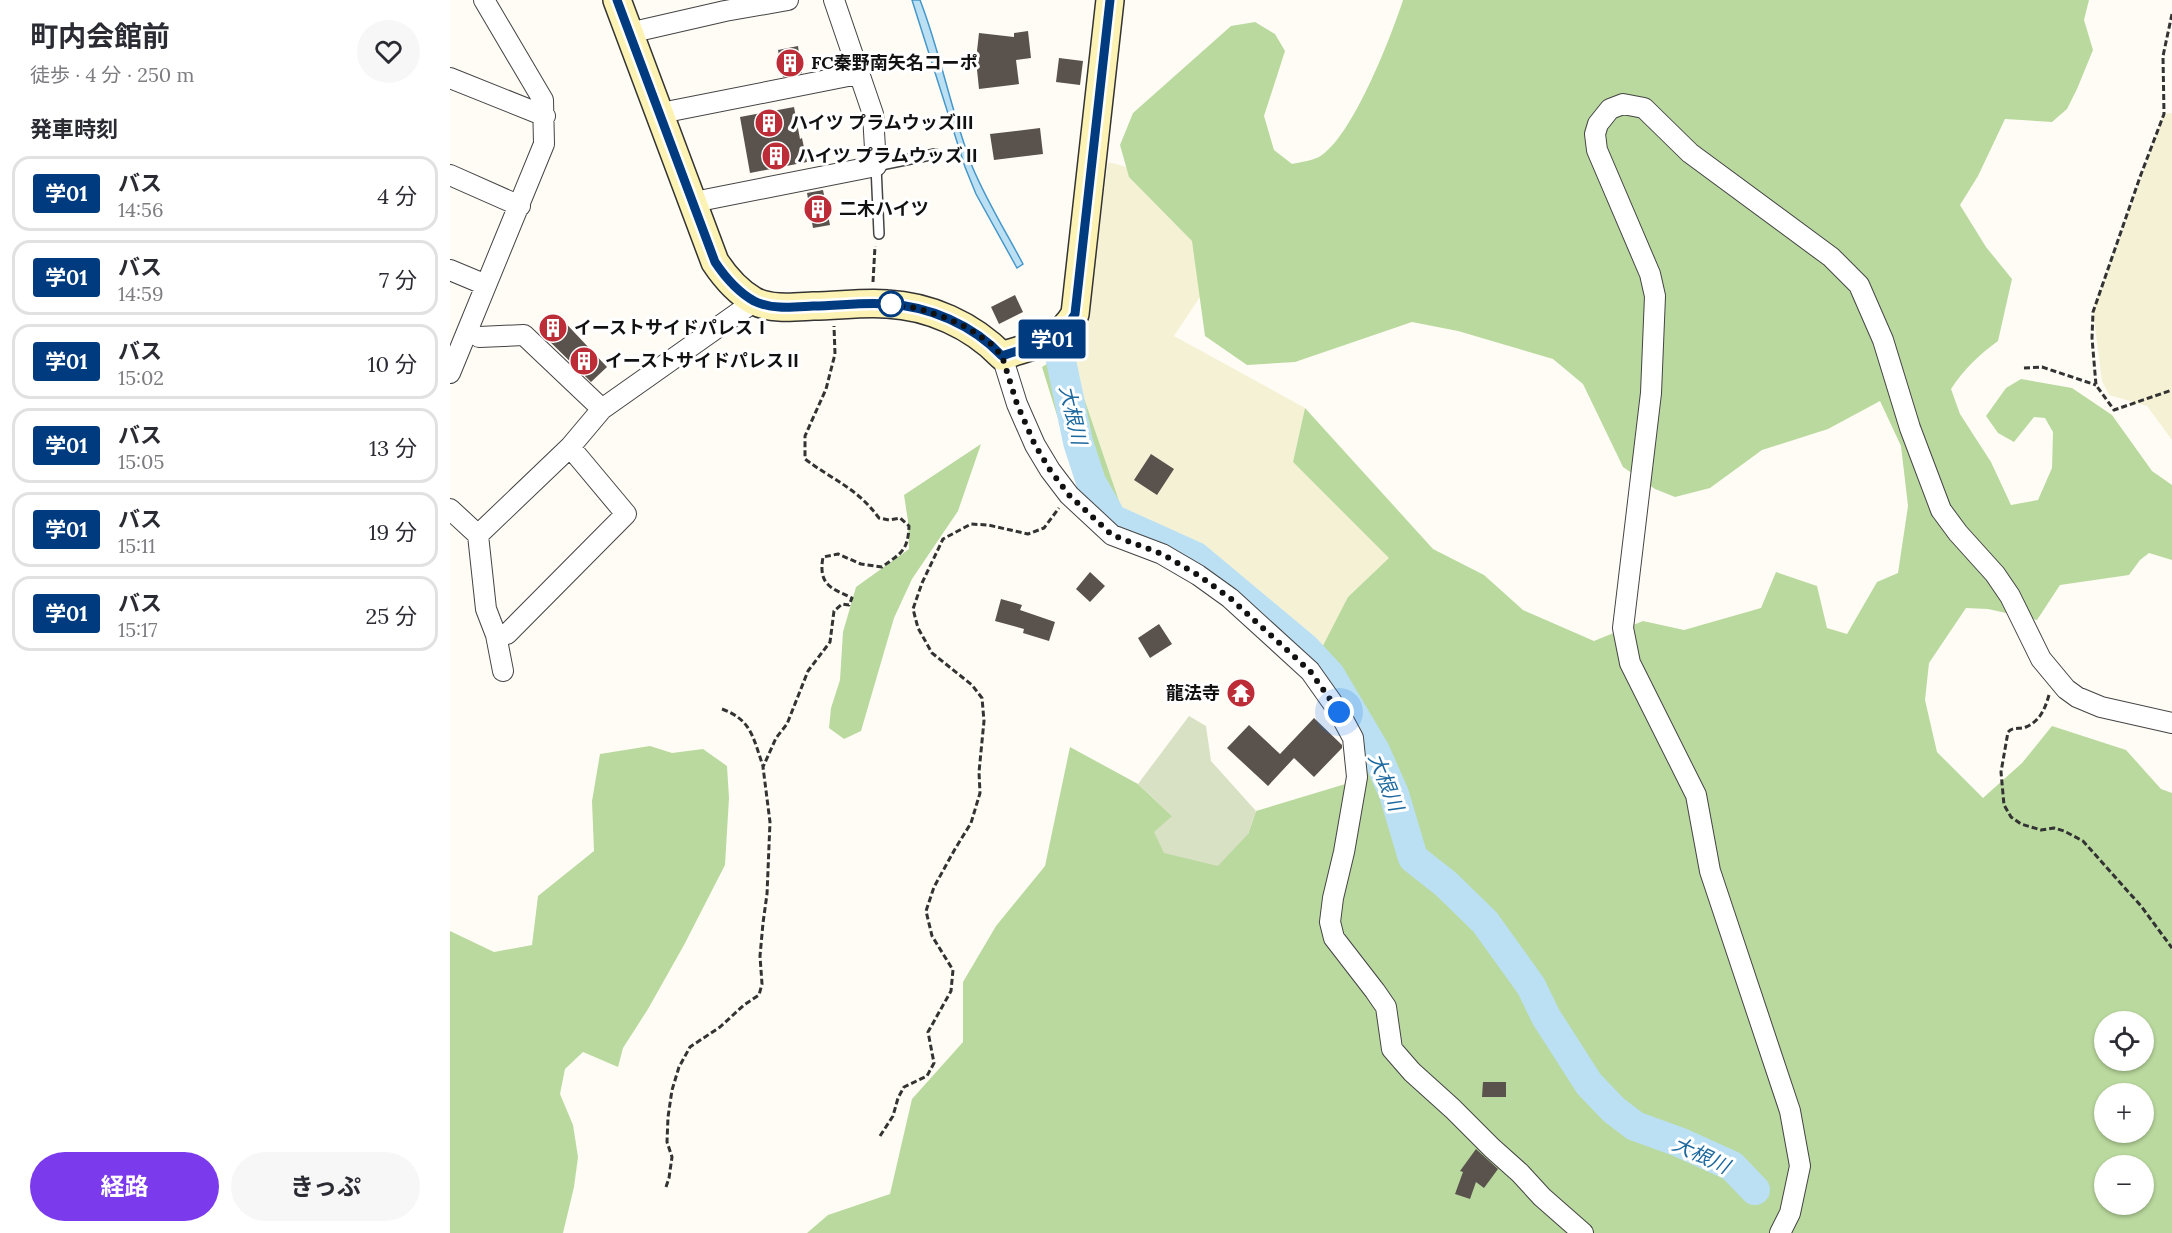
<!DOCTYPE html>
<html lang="ja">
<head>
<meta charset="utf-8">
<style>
  :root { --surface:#fff; --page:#f7f7f7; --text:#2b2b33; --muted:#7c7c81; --line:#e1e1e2; --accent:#7c3aed }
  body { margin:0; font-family:Lora,"Noto Sans JP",serif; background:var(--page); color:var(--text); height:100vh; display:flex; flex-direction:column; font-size:22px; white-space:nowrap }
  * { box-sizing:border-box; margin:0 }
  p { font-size:20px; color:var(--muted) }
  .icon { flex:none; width:33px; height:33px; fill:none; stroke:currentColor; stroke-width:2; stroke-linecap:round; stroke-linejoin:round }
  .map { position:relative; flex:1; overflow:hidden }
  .details { display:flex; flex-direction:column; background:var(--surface); width:450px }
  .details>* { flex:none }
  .badge { padding:0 12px; border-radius:4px; font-size:21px; line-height:39px }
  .buttons { position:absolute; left:1644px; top:1011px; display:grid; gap:12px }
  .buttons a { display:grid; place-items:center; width:60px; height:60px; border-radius:50%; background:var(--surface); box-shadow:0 2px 4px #0004; font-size:30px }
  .you { position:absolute; width:30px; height:30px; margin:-15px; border:4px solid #fff; border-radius:50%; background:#1a73e8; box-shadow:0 0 0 9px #1a73e833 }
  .map>.badge { position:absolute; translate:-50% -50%; box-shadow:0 0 0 3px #fff }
  h2 { padding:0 30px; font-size:22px; line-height:54px }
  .round { display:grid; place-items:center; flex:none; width:63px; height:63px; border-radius:32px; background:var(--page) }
  .headline { display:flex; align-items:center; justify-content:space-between; height:102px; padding:0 30px }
  h1 { font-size:28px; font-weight:700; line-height:45px }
  .action { display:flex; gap:12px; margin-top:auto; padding:12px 30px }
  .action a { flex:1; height:69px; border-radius:36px; background:var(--accent); color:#fff; font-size:24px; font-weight:700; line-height:69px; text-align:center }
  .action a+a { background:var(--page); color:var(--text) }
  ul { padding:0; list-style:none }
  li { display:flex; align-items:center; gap:18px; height:75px; margin:0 12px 9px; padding:0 18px; border:3px solid var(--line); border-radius:18px }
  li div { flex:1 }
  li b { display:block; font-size:22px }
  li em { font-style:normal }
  li .badge { min-width:66px; font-weight:700; text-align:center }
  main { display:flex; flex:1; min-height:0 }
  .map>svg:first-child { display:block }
  .farmland { fill:#f4f1d5 }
  .forest { fill:#bad99e; fill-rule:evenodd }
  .cemetery { fill:#d9e1c5 }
  .water { fill:#bbe0f4; stroke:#4597c9; stroke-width:1.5 }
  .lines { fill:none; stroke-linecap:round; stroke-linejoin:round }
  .river { stroke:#bbe0f4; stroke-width:30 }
  .building { fill:#59524d }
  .lane-casing { stroke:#444; stroke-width:12 }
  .street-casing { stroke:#444; stroke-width:22 }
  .secondary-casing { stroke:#333; stroke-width:30 }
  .path { stroke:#333; stroke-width:3; stroke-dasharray:6 3; stroke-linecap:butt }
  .lane { stroke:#fff; stroke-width:9 }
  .street { stroke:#fff; stroke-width:20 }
  .secondary { stroke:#fcf2b3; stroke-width:27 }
  .line-casing { stroke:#fff; stroke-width:14 }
  .line { stroke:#003b80; stroke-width:9 }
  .walk { stroke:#111; stroke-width:6; stroke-dasharray:0 10.8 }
  .stop-dot { fill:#fff; stroke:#003b80; stroke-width:3 }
  .labels { text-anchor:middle; stroke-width:6; stroke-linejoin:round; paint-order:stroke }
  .poi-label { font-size:18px; font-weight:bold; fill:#111; stroke:#fff; text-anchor:start }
  .water-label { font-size:20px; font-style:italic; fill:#1d699f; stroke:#fff }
</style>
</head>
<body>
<main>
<section class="details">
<div class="headline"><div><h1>町内会館前</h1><p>徒歩 · 4 分 · 250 m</p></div><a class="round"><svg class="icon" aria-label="heart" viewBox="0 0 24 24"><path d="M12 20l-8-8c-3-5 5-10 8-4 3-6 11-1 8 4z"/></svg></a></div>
<h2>発車時刻</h2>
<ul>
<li><span class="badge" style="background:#003b80;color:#fff">学01</span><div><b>バス</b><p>14:56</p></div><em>4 分</em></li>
<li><span class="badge" style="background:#003b80;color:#fff">学01</span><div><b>バス</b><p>14:59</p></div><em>7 分</em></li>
<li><span class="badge" style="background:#003b80;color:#fff">学01</span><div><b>バス</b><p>15:02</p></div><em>10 分</em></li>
<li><span class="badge" style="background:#003b80;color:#fff">学01</span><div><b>バス</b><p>15:05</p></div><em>13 分</em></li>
<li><span class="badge" style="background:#003b80;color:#fff">学01</span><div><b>バス</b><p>15:11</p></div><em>19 分</em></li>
<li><span class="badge" style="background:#003b80;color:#fff">学01</span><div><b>バス</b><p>15:17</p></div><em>25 分</em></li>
</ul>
<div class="action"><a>経路</a><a>きっぷ</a></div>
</section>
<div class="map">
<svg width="1722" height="1233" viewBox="0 0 1722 1233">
  <rect width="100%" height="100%" fill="#fffcf5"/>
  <path class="farmland" d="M1722,113v327l-25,-34 -38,-11 -7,-14 -9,-69 71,-198z
    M658,162l45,12 83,69 -62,93 131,72 -12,54 97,96 -42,39 -30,66 -50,-30 -134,-88 -66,-194 20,-40z"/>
  <path class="forest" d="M953,0h686l-5,20 9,30 -16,39 -10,20 -15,13 -47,-3 -27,57 -18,29 26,42 26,32 -14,62c-19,14 -34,28 -47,48l9,25 31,48 20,43 27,-5 14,-32 1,-36 -8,-14 -11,-1 -20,25 -16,-9 -12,-17 20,-28 15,-9 51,9 40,27 40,56 20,14v75l-23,-7 -9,7 -11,15 -69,10 -23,35 -49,-11 -22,-1 -37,55 -4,37 12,52 46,46 39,-35 30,-37 74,24 35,39 11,4v440h-1365l21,-18 62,-21 22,-95 51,-57v-60l33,-56 49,-60 25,-119 68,37 34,32 76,18 8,-23 106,-32 -4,-43 -12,-32 -36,-33 38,-74 41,-39 -96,-96 12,-54 128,141 51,26 39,35 71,31 49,-20 41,9 77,-22 15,-36 41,14 10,42 20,6 30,-52 21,-9 10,-67 -7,-60 -21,-45 -52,28 -66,21 -52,38 -35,9 -20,-8 -32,-22 -40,-83 -30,-25 -95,-28 -46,-9 -117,40 -48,3 -42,-29 -13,-95 -63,-64 -9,-32 13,-32 98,-87 24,-4 20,12 10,17 -21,65 10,34 18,14c8,-2 19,-3 27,-7 33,-19 72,-120 84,-157zM1654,1022h40v38h-40zM1654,1094h40v38h-40zM1654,1166h40v38h-40z
    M618,351l66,194 -39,-25 -26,-66 -27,-87z
    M531,444l-23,67 -46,68 -18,39 -33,113 -17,8 -15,-11 2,-20 9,-28 3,-48 13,-45 53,-38 -1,-28 -4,-26z
    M200,746l22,7 31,-4 24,17 2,32 -4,67 -41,80 -36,64 -25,39 -5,19 -35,-15 -18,17 -5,25 13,31 5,32 -4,30 -11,46h-113v-302l44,21 38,-7 6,-49 56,-45 -2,-50 8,-47z"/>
  <path class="cemetery" d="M739,716l17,10 5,35 45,50 -8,23 -30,32 -54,-13 -10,-21 18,-16 -34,-32z"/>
  <path class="water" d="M462,0h8c21,54 31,112 52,166 14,34 34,66 51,98l-6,4 -41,-74 -11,-27z"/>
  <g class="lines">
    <path class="river" d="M609,351l19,91 13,40 21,37 84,38 109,91 25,27 45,76 19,43 19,64 33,26 39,38 46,64 15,31 43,67 25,26 21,16 44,16 53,24 23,24"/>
  </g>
  <path class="building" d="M578,31l3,27 -15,2 3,24 -40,5 -3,-29 3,-27 35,4v-4z
    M348,46l4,27 -19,4 -5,-27z
    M609,58l24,3 -3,24 -24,-3z
    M344,107l6,32 2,-1 5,24 -57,11 -10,-56z
    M590,128l3,26 -49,6 -4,-26z
    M373,190l7,35 -17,3 -6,-35z
    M565,295l8,17 -24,12 -8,-17z
    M107,314l50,53 -16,15 -53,-52z
    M701,454l23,15 -17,26 -23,-15z
    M640,572l15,14 -15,16 -14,-13z
    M551,599l21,6 -2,5 35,12 -6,19 -26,-8 1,-4 -29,-8z
    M709,624l13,20 -22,14 -12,-20z
    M864,718l28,27v3l-28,29 -20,-19 -26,28 -41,-38 22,-23 31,29z
    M1033,1082h23v15h-24z
    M1026,1149l22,20 -14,19 -8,-6 -6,17 -15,-5 8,-22 -3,-1z"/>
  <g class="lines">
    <g class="lane-casing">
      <path id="lane" d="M429,234l-3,-68 59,-12"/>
    </g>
    <g class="street-casing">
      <path id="street" d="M179,33l96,-22 63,-11
        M0,78l95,38
        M211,113l197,-39
        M0,175l70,31
        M244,202l182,-36 -3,-52 -39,-114
        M0,270l36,15
        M29,337l45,-2 78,74
        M552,356l15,48 18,41 15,25 19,25 43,40 50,19 36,21 32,23 80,73 29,41 14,26 4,39 -13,75 -11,46 -3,24 4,16 41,53 11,16 6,42 20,23 41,37 39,39 28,25 22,24 41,36
        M0,373l94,-229 -1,-44 -59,-100
        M0,509l28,26 8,74 10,26 7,36
        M28,535l92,-88 32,-38 153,-108
        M46,635l11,-1 119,-120 -56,-67
        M1330,1233l10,-20 10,-47 -10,-55 -80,-240 -14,-76 -66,-132 -7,-35 28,-235 4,-97 -5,-22 -53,-124 -2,-16 3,-10 12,-15 13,-5 21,4 46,45 141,104 28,28 24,55 27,88 31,82 17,23 37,41 15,22 31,63 25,30 11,8 24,10 71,16"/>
    </g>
    <g class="secondary-casing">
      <path id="secondary" d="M167,0l98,262c10,15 23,30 39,39 18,9 40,6 59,5 24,0 50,-4 74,-2 42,2 85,21 115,52 31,-11 55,-12 73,-42l35,-314"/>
    </g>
    <path class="path" d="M1722,14l-9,42 1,58 -24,63 -47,135 -1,26 4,47 18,25 58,-20
      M423,282l2,-36
      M1574,368l18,-1 54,18
      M1599,695c-4,14 -9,26 -23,32 -7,3 -12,-1 -18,5l-7,40 3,33 7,12 10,7 20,6 13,-2 10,3 19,10 58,65 31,42
      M272,709c30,11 31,29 41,57
      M430,1136l13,-20 5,-18 6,-11 23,-11 7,-13 -6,-31 23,-41 2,-21 -21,-34 -6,-25 8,-24 21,-38 16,-26 9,-30 -1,-21 5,-51 -2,-23 -10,-13 -40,-32 -14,-25 -5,-19 9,-26 21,-44 28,-15 17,1 40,9 16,-6 15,-20
      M216,1187l3,-9 3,-21 -5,-15 1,-25 4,-27 7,-23 11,-20 30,-20 24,-22 15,-10 3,-11 -2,-28 3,-33 4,-29 3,-72 -7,-55 13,-29 11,-14 21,-53 22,-29 4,-31 8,-7 7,1 3,-7c-21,-10 -34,-13 -29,-41l15,-3 23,10 21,3c19,-14 26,-16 27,-41l-9,-8 -11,2 -10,-2c-23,-31 -45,-37 -74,-59v-23l21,-47 9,-35 -1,-28"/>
    <use href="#lane" class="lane"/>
    <use href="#street" class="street"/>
    <use href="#secondary" class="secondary"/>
  </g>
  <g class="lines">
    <g class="line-casing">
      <path id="line" d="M167,0l98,262c10,15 23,30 39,39 18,9 40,6 59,5 24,0 50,-4 74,-2 42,2 86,21 115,52 31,-11 55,-12 73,-42l35,-314"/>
    </g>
    <use href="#line" class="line"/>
    <path class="walk" d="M441,304h-5l31,4 29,10 22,10 22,15 12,13 15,48 18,41 15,25 19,25 43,40 50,19 36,21 32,23 80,73 29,41"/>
  </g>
  <defs>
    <g id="building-disc" transform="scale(1.5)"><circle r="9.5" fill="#bd2d37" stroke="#fff"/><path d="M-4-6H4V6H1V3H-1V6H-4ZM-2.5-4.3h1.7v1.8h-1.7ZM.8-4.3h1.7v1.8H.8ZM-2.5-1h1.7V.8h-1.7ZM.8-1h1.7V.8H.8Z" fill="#fff"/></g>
    <g id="temple-disc" transform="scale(1.5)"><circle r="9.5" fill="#bd2d37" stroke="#fff"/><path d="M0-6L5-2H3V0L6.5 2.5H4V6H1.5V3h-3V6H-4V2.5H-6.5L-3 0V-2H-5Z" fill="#fff"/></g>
  </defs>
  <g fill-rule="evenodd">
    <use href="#building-disc" x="340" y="63"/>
    <use href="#building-disc" x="319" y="123"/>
    <use href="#building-disc" x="326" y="156"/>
    <use href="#building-disc" x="368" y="209"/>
    <use href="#building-disc" x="103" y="328"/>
    <use href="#building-disc" x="134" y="361"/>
    <use href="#temple-disc" x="791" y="693"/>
  </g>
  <circle class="stop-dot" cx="441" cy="304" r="12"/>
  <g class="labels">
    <g class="poi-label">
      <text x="361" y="69">FC秦野南矢名コーポ</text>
      <text x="340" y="129">ハイツ プラムウッズⅢ</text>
      <text x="347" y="162">ハイツ プラムウッズⅡ</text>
      <text x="389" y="215">二木ハイツ</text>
      <text x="124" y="334">イーストサイドパレスⅠ</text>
      <text x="155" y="367">イーストサイドパレスⅡ</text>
      <text x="770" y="699" text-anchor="end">龍法寺</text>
    </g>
    <g class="water-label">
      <text transform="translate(623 415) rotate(77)" y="7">大根川</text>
      <text transform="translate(936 782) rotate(68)" y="7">大根川</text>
      <text transform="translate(1251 1155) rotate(25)" y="7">大根川</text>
    </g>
  </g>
</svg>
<div class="buttons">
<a><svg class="icon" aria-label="locate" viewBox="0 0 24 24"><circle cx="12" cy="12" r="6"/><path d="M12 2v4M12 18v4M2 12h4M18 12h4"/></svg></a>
<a>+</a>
<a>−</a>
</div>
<div class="you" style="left:889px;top:712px"></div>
<b class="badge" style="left:602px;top:339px;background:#003b80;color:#fff">学01</b>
</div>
</main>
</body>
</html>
